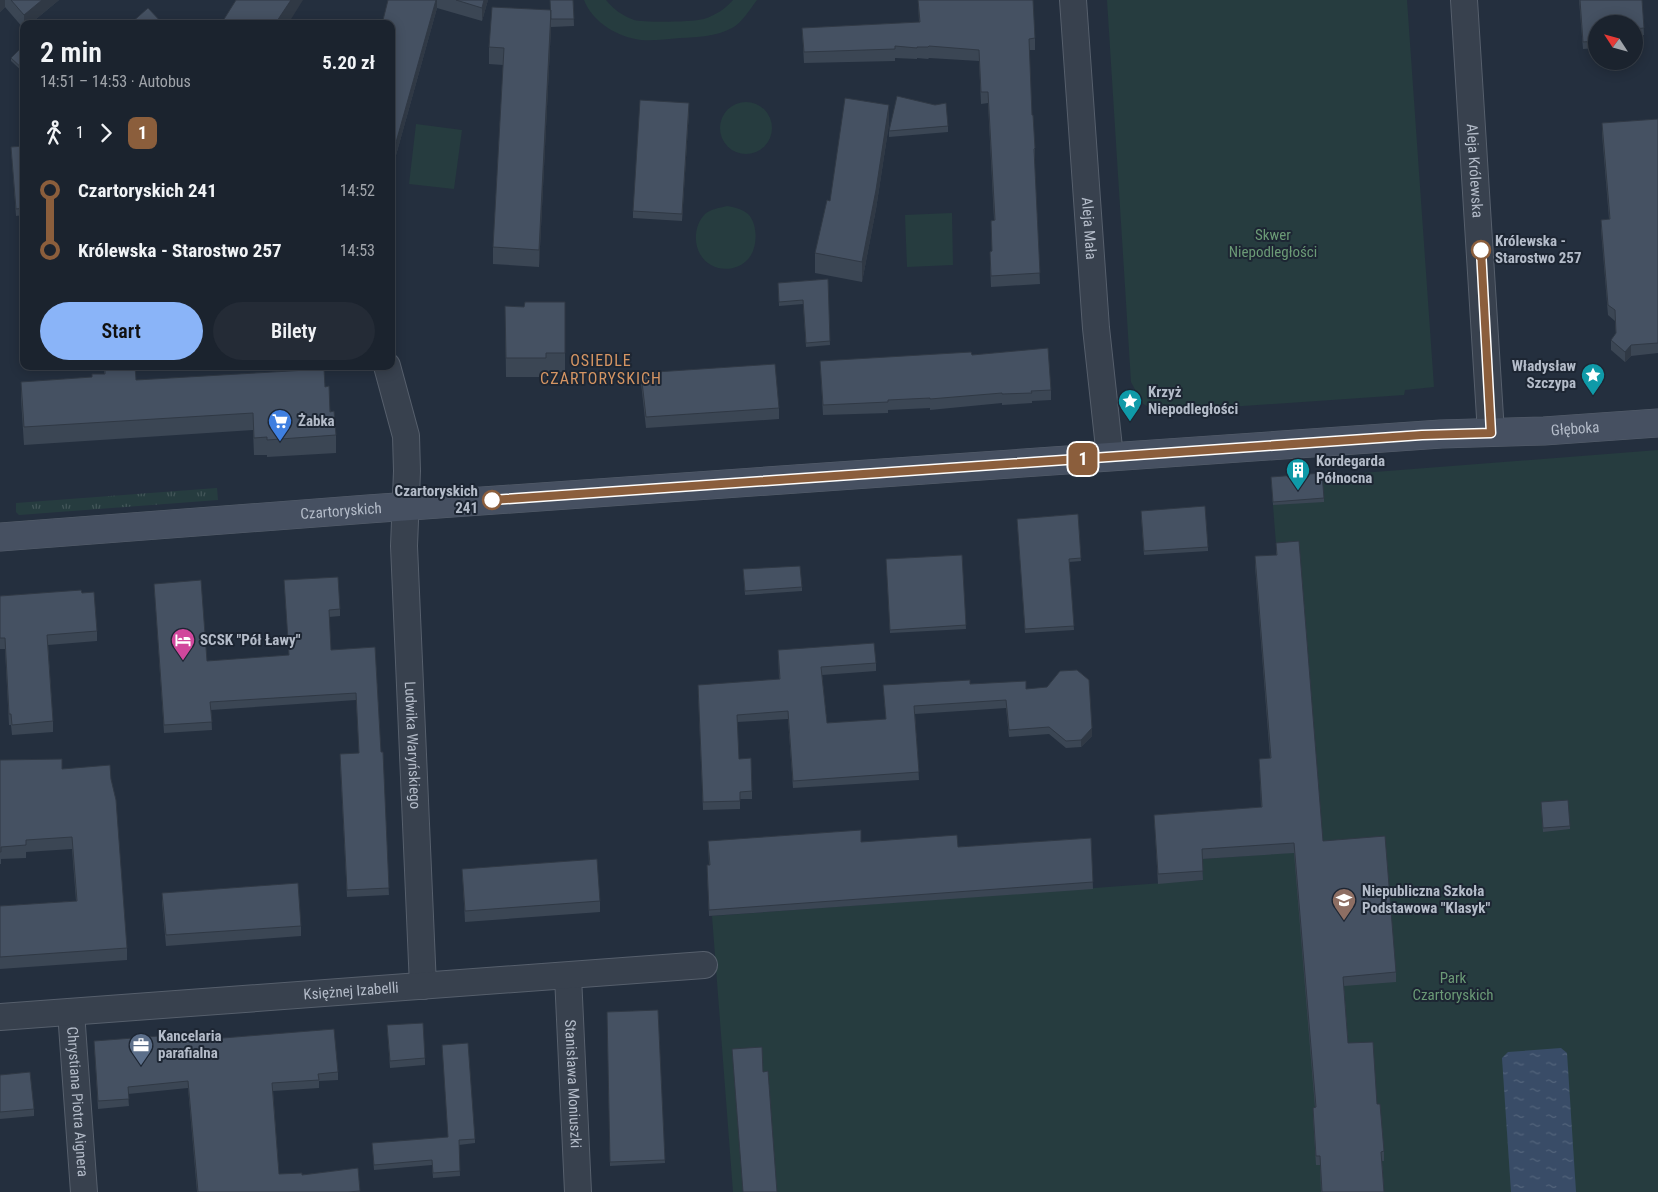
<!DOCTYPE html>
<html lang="pl">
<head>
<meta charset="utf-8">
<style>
  :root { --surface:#1b232e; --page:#242b36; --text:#f1f3f6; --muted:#a0a4aa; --line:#39404a; --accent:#8ab4f8 }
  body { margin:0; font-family:"Roboto Condensed",sans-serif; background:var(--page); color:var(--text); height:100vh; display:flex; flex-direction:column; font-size:19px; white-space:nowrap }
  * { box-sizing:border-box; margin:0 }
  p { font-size:16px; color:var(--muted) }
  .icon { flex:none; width:28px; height:28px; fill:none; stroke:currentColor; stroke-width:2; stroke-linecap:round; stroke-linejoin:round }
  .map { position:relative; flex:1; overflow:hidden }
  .drawer { position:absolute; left:20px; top:20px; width:375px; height:350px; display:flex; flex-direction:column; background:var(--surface); border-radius:10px; box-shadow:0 2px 12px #0003,0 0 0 1px var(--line) }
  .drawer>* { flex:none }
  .badge { padding:0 10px; border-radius:8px; font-size:18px; line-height:32px }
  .needle { width:32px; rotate:306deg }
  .tools { position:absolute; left:1588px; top:15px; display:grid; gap:10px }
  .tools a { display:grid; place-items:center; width:55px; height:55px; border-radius:50%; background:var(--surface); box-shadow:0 2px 12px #0003,0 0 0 1px var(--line); font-size:25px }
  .map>.badge { position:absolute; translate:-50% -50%; box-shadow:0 0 0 2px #fff }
  .legs { display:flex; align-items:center; gap:8px; height:55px; padding:0 20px; font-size:16px }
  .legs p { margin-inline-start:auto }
  .head { display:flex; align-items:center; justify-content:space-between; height:85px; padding:0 20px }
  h1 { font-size:28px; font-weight:600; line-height:38px }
  .primary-button { display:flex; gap:10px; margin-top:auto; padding:10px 20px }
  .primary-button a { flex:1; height:58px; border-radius:30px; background:var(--accent); color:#111; font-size:20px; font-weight:600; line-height:58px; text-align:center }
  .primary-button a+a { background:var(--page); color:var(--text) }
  ul { padding:0 20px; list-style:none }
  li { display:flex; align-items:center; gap:18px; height:60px; font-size:19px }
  li i { display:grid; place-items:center; width:8px; height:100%; margin:0 6px; background:currentColor }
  li i::after { content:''; width:12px; height:12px; margin:-6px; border:4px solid; border-radius:50%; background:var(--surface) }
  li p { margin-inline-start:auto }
  li:first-child i { background:linear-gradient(#0000 50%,currentColor 0) }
  li:last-child i { background:linear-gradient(currentColor 50%,#0000 0) }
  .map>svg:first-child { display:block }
  .grass { fill:url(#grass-tufts) }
  .green { fill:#263c3f }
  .water { fill:url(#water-ripples) }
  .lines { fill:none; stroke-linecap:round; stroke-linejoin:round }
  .street-casing { stroke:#565f6c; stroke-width:28 }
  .secondary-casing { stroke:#565f6c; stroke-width:29 }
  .street { stroke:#38414e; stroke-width:26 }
  .secondary { stroke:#465061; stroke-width:28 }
  .wall { fill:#3b4654 }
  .shaded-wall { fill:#303945 }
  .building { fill:#455162; stroke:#303945 }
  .line-1-casing { stroke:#fff; stroke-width:11 }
  .line-1 { stroke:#8b5e3c; stroke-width:8 }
  .stop-1-dot { fill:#fff; stroke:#8b5e3c; stroke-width:2.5 }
  .labels { text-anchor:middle; stroke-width:4; stroke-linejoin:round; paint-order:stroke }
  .street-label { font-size:15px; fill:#b4bcc9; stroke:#1d2633 }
  .park-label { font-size:15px; fill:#6b9a76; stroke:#1d2633 }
  .stop-label { font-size:15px; font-weight:bold; fill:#b4bcc9; stroke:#1d2633; text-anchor:start }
  .poi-label { font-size:15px; font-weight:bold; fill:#b4bcc9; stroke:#1d2633; text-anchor:start }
  .neighbourhood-label { font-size:16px; letter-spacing:1px; fill:#d59563; stroke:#1d2633 }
</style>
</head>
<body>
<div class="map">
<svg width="1658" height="1192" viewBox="0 0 1658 1192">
  <defs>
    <pattern id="grass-tufts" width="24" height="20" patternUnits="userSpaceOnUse" patternTransform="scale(1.25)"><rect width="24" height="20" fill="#263c3f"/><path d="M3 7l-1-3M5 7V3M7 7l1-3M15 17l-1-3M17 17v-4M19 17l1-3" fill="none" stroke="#435659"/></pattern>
    <pattern id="water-ripples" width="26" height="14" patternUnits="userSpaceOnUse" patternTransform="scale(1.25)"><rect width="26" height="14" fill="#394c67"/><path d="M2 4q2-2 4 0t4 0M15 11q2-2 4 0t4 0" fill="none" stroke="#53647b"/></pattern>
  </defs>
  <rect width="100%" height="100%" fill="#242f3e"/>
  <path class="grass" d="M217,488l1,12 -199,15 -3,-3v-9z"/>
  <path class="green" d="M584,0h22c7,9 17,16 28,20 12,3 58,2 70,-1 12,-4 21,-10 29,-19h24c-7,9 -15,23 -25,28 -17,9 -34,9 -52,10 -13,1 -26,3 -39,2 -23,-3 -48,-17 -57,-40z
    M1107,0h300l27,387 -29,3 -1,5 -248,17 -14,-9 -11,-21z
    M720 128a26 26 0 1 1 52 0a26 26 0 1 1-52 0Z
    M416,124l46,6 -8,59 -45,-5z
    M727,206c7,1 15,3 21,8 10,10 10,33 1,44 -13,16 -39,14 -49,-4 -7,-12 -5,-30 5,-40 6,-5 14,-6 22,-8z
    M952,213l1,52 -46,2 -2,-52z
    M1658,450v742h-925l-21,-276 491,-36 -1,-21 98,-7 -29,-372z"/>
  <path class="water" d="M1561,1048l6,5 9,139h-65l-9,-134 6,-6z"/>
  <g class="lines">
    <g class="street-casing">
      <g id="street">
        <path id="s1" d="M1073,0l23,328 14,129"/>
        <path id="s2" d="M1464,0l27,433"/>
        <path id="s3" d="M387,366l19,70 1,35 -3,75 19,440"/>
        <path id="s4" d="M568,976l10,216"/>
        <path id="s5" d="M71,1012l13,180"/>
        <path id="s6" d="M0,1017l704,-52"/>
      </g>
    </g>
    <g class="secondary-casing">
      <g id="secondary">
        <path id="s7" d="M0,537l368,-28 742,-52 331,-23 103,-3 114,-8"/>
      </g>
    </g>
    <use href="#street" class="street"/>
    <use href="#secondary" class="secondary"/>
  </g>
  <path class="wall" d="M0,0h59l-29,24h-6v5l-19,-22 -5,5z
    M388,0h100l-6,21 -45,-13 -44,158h-2v-142z
    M573,0l1,26 -23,1 -12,240 -46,-3v-17l10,-182 -14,-1v-17l61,-37z
    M918,0l117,38v12h-6l3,65 3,33v12h-1l6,124 -49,3 -1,-24v-11l2,-1 -1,-30 3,-1 -6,-117 -7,1 -2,-43 -50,-3 -1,1 -11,-1v1l-22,-1v3l-91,2 -2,-35 117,-6z
    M1579,0h63l2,35 -10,1v-12h-38v24l-13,1z
    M24,45v28l-13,-12v-3z
    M689,110l-7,111 -49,-3v-7z
    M1658,119v234l-27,3 -6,6 -14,-12v-10l5,-6 -1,-13 -7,-6 -7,-85v-10l8,-1 -7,-85v-11z
    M889,124l-13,85 -14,73 -47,-9v-20l15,-52z
    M948,126v6l-59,5v-6z
    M24,146v69l-8,1 -5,-69z
    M828,279l2,66 -24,2 -3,-43 -24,2 -1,-23z
    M565,302v70h-19v5h-40l-1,-71 19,1z
    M972,355l79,35v10l-19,1v2l-30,2v-2l-72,7v-2l-42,2v3l-65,2 -3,-54z
    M104,366h31l1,14 189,7 11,48v18l-69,4v-2h-13l-1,-25 -229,15 -3,-46v-17l71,-5 12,-3z
    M641,373l138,35v11l-133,9 -5,-45z
    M1271,477l53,21v4l-51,3z
    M1078,514l3,47 -12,1 5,68 -49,3 -8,-114z
    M1141,515l67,32v4l-64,4z
    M1276,543l47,298 73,131v10l-52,4 4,57 29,61 7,47v10h-2l2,31h-63l-1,-27h-4l-3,-48v-9h2l-21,-255 -92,6 1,21 -45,4 -4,-69 107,-8 -2,-48 11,-1 -15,-192v-10l21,-1z
    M962,555l4,74 -76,4 -4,-74z
    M743,569l59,18v4l-57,4z
    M284,580l56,29v7l-11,1 2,33 44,-3 14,248 -42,2 -7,-135 19,-9 -3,-53 -145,10 1,20 -48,3 -10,-149 53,77 82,-6z
    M82,593l15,38v10l-49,4 5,76v11l-41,3 -1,-10h-2l-4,-76h-5v-53z
    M778,650l98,13v8l-54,4 5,48 59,-3 -3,-35 87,-1 56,5 66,47 -11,11 -15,1 -17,-14 -40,3 -3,-29 -91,6 4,66 -126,8 -5,-69 -51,3 2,37 13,32v8h-12v10l-37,1 -5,-118 81,-13z
    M0,760l62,9 49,10 16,169v12l-127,9v-63l76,-5 -4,-52 -46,3v6l-25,1v5h-1z
    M1541,806l29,20v3l-27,3z
    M1091,838l2,51 -384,27 -2,-45 2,-6 -1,-24 153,1 97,5z
    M462,869l138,32v11l-135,10z
    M162,893l139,33v10l-135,10 -4,-43z
    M658,1010l7,153 -55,3 -3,-154z
    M387,1025l38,33v7l-35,3z
    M94,1041h92l152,31v8l-19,1v7l-46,3 6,83 23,1 56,-7 2,24h-163l-9,-104 -60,6 1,12 -31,3z
    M0,1075l34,34v7l-34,3z
    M475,1139v4l-16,2 1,31 -27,2 -1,-13 -58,5 -2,-27z"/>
  <path class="shaded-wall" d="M0,0h5v7l-5,5z
    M42,0h17l-29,24h-6v-9z
    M291,0h12l-15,24h-13z
    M436,0h1v8l-44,158v-13z
    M484,0h4l-6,21v-13z
    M551,10v17l-12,240v-17z
    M689,103v7l-7,111v-7z
    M889,105v19l-13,85 -14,73v-20z
    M1631,345v11l-6,6v-10z
    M1092,728v8l-11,11v-7z"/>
  <path class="building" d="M11,0h31l-18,15z
    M236,0h55l-16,24h-54z
    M388,0h48l-43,153h-2v-129h-9z
    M456,0h28l-2,8z
    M550,0h23l1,19h-23z
    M918,0h115l2,38 -6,1 3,76h1l2,33 -1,1 6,124 -49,3 -1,-24 2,-1 -1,-30 4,-1 -7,-128h-7l-2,-42 -50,-4 -1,1h-11v1l-22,-2v3l-91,3 -2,-24 118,-6z
    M1580,0h62l2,28 -10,1v-5h-38v17l-13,1z
    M492,7l59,3 -12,240 -46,-3 11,-199 -15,-1z
    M148,8l15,16h-33z
    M24,45v25l-13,-12z
    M897,96l38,9 11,-2 2,23 -59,5z
    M845,98l44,7 -13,85 -14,72 -47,-9 12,-53 3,1z
    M640,100l49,3 -7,111 -49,-3z
    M1658,119v224l-27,2 -6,7 -14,-12 5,-7 -1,-23 -7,-5 -7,-85 9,-1 -8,-96z
    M24,146v62l-8,1 -5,-62z
    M828,279l2,62 -24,2 -3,-43 -24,2 -1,-19z
    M525,302h40v51h-19v5h-40l-1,-52 19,1z
    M1048,348l3,42 -20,1 1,2 -30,1v-1l-72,6v-1l-42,2v2l-65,3 -3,-44 151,-9 1,3z
    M775,364l4,44 -133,9 -5,-44z
    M105,366h30l1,14 188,-11 1,18 4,-1 1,26 4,-1 2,24 -69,5v-3l-13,1 -1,-25 -229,14 -3,-45 71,-5v-3h13z
    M1322,473l2,25 -51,4 -2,-25z
    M1205,506l3,41 -64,4 -3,-40z
    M1078,514l3,44 -12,1 5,67 -49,3 -8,-110z
    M1299,541l24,300 62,-5 11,136 -53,5 5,66 25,-1 4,62h3l4,47 -3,1 3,40h-62l-2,-36h-4l-3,-48 3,-1 -22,-264 -92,6 1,22 -45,3 -4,-59 108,-8 -3,-48 12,-1 -16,-202 22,-1 -1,-12z
    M962,555l4,70 -76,5 -4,-71z
    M800,566l2,21 -57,4 -2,-22z
    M338,577l2,32 -11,1 2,40 44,-3 6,105h2l6,136 -42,2 -7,-136 19,-1 -3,-60 -146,9 2,20 -48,3 -10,-141 47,-4 6,81 82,-6 -5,-75z
    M81,590l1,3 12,-1 3,39 -50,4 6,86 -41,4 -1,-11h-2l-4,-76h-5v-42z
    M874,643l2,20 -55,4 6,56 59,-4 -3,-34 87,-5v4l56,-3v8l21,-2 13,-16 17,-1 12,10 3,48 -11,12 -15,1 -17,-14 -40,3 -3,-30 -92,6 5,66 -126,9 -5,-70 -51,4 2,44 12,-1 1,33 -12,1v9l-37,1 -5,-117 82,-6 -2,-29z
    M62,759v10l48,-4 1,14 5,21 11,148 -127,9v-51l77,-5 -5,-64 -46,3v5l-25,2v5h-1v-92z
    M1568,800l2,26 -27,2 -2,-26z
    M861,830v12l96,-7 1,12 133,-9 2,44 -384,28 -2,-45h3l-2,-24z
    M597,859l3,42 -135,10 -3,-42z
    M298,883l3,43 -135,9 -4,-42z
    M658,1010l7,150 -55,2 -3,-150z
    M423,1023l2,35 -35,3 -3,-36z
    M334,1029l4,43 -20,2 1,6 -47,3 7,91 23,-1v2l56,-7 2,23 -12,1h-150l-10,-111 -60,6 1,12 -31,2 -4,-60 91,-7 1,7z
    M468,1043l7,96 -16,1 1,31 -27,2 -1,-13 -58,5 -2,-22 76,-6 -6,-92z
    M762,1047l1,25 5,-1 9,121h-34l-11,-143z
    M30,1072l4,37 -34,3v-37z"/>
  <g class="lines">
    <g class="line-1-casing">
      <path id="line-1" d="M492,500l930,-65 69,-2 -10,-183"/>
    </g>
    <use href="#line-1" class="line-1"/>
  </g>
  <defs>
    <g id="sight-pin" transform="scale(1.25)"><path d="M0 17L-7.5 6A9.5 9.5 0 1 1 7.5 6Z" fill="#0f9aa8" stroke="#1d2633"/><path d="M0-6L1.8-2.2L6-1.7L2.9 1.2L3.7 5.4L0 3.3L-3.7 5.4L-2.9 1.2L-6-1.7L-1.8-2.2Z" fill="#fff"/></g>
    <g id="supermarket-pin" transform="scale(1.25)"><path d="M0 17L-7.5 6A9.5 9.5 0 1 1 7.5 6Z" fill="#3f7fe0" stroke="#1d2633"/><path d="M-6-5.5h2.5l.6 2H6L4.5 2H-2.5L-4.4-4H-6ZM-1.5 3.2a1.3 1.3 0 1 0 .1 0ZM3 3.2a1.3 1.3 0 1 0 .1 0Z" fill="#fff"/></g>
    <g id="building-pin" transform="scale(1.25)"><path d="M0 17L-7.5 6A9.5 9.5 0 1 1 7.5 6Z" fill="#0f9aa8" stroke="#1d2633"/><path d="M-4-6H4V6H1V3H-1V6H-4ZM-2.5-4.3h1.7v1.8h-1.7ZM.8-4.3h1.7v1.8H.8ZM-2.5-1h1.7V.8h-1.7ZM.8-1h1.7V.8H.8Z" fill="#fff"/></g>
    <g id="hotel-pin" transform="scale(1.25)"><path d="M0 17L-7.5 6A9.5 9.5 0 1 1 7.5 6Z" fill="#d1479c" stroke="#1d2633"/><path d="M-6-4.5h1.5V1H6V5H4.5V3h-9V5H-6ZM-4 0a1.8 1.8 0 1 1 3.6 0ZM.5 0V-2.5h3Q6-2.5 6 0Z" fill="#fff"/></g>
    <g id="school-pin" transform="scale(1.25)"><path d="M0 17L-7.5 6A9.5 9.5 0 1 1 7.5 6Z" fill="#8d6e63" stroke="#1d2633"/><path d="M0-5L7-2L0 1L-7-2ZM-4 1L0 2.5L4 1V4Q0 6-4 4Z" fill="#fff"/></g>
    <g id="office-pin" transform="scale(1.25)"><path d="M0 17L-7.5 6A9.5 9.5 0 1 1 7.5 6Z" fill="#5c6f8a" stroke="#1d2633"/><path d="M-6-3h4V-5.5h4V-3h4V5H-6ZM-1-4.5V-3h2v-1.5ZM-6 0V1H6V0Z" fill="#fff"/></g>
  </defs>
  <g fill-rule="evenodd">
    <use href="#sight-pin" x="1593" y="375"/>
    <use href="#sight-pin" x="1130" y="401"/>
    <use href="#supermarket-pin" x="280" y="421"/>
    <use href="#building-pin" x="1298" y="470"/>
    <use href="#hotel-pin" x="183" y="640"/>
    <use href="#school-pin" x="1344" y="900"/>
    <use href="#office-pin" x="141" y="1045"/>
  </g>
  <g class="stop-1-dot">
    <circle cx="1481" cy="250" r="9"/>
    <circle cx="492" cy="500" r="9"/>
  </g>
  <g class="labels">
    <g class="street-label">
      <text dy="5" stroke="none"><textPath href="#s2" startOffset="171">Aleja Królewska</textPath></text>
      <text dy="5" stroke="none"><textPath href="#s1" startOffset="229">Aleja Mała</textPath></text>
      <text dy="5" stroke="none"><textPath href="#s7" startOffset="1579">Głęboka</textPath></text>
      <text dy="5" stroke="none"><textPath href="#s7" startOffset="342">Czartoryskich</textPath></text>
      <text dy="5" stroke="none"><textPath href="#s3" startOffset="382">Ludwika Waryńskiego</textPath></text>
      <text dy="5" stroke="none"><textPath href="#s6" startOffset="352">Księżnej Izabelli</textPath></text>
      <text dy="5" stroke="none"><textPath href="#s4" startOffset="108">Stanisława Moniuszki</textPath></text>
      <text dy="5" stroke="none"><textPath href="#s5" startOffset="90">Chrystiana Piotra Aignera</textPath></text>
    </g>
    <g class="park-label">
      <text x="1273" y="240">Skwer<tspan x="1273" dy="17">Niepodległości</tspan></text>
      <text x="1453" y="983">Park<tspan x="1453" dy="17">Czartoryskich</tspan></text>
    </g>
    <g class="stop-label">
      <text x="1495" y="246">Królewska -<tspan x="1495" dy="17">Starostwo 257</tspan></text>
      <text x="478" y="496" text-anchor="end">Czartoryskich<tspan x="478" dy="17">241</tspan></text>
    </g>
    <g class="poi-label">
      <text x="1576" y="371" text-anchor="end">Władysław<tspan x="1576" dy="17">Szczypa</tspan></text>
      <text x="1148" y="397">Krzyż<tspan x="1148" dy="17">Niepodległości</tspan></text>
      <text x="298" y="426">Żabka</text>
      <text x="1316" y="466">Kordegarda<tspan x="1316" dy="17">Północna</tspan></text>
      <text x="200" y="645">SCSK "Pół Ławy"</text>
      <text x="1362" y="896">Niepubliczna Szkoła<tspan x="1362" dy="17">Podstawowa "Klasyk"</tspan></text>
      <text x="158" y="1041">Kancelaria<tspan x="158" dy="17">parafialna</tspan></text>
    </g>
    <g class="neighbourhood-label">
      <text x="601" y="366">OSIEDLE<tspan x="601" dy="18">CZARTORYSKICH</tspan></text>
    </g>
  </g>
</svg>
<div class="tools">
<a><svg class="needle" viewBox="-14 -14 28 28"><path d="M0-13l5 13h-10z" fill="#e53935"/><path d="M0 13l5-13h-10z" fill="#a0a4aa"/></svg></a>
</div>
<b class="badge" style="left:1083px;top:459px;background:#8b5e3c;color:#fff">1</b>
<section class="drawer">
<div class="head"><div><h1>2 min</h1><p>14:51 – 14:53 · Autobus</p></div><b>5.20 zł</b></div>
<div class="legs"><svg class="icon" aria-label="walk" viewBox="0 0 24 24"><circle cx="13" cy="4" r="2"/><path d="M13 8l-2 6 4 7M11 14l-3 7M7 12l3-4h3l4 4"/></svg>1<svg class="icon" aria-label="forward" viewBox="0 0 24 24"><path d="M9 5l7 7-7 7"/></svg><b class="badge" style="background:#8b5e3c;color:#fff">1</b></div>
<ul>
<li><i style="color:#8b5e3c"></i><b>Czartoryskich 241</b><p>14:52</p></li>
<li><i style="color:#8b5e3c"></i><b>Królewska - Starostwo 257</b><p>14:53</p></li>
</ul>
<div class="primary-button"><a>Start</a><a>Bilety</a></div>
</section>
</div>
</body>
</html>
